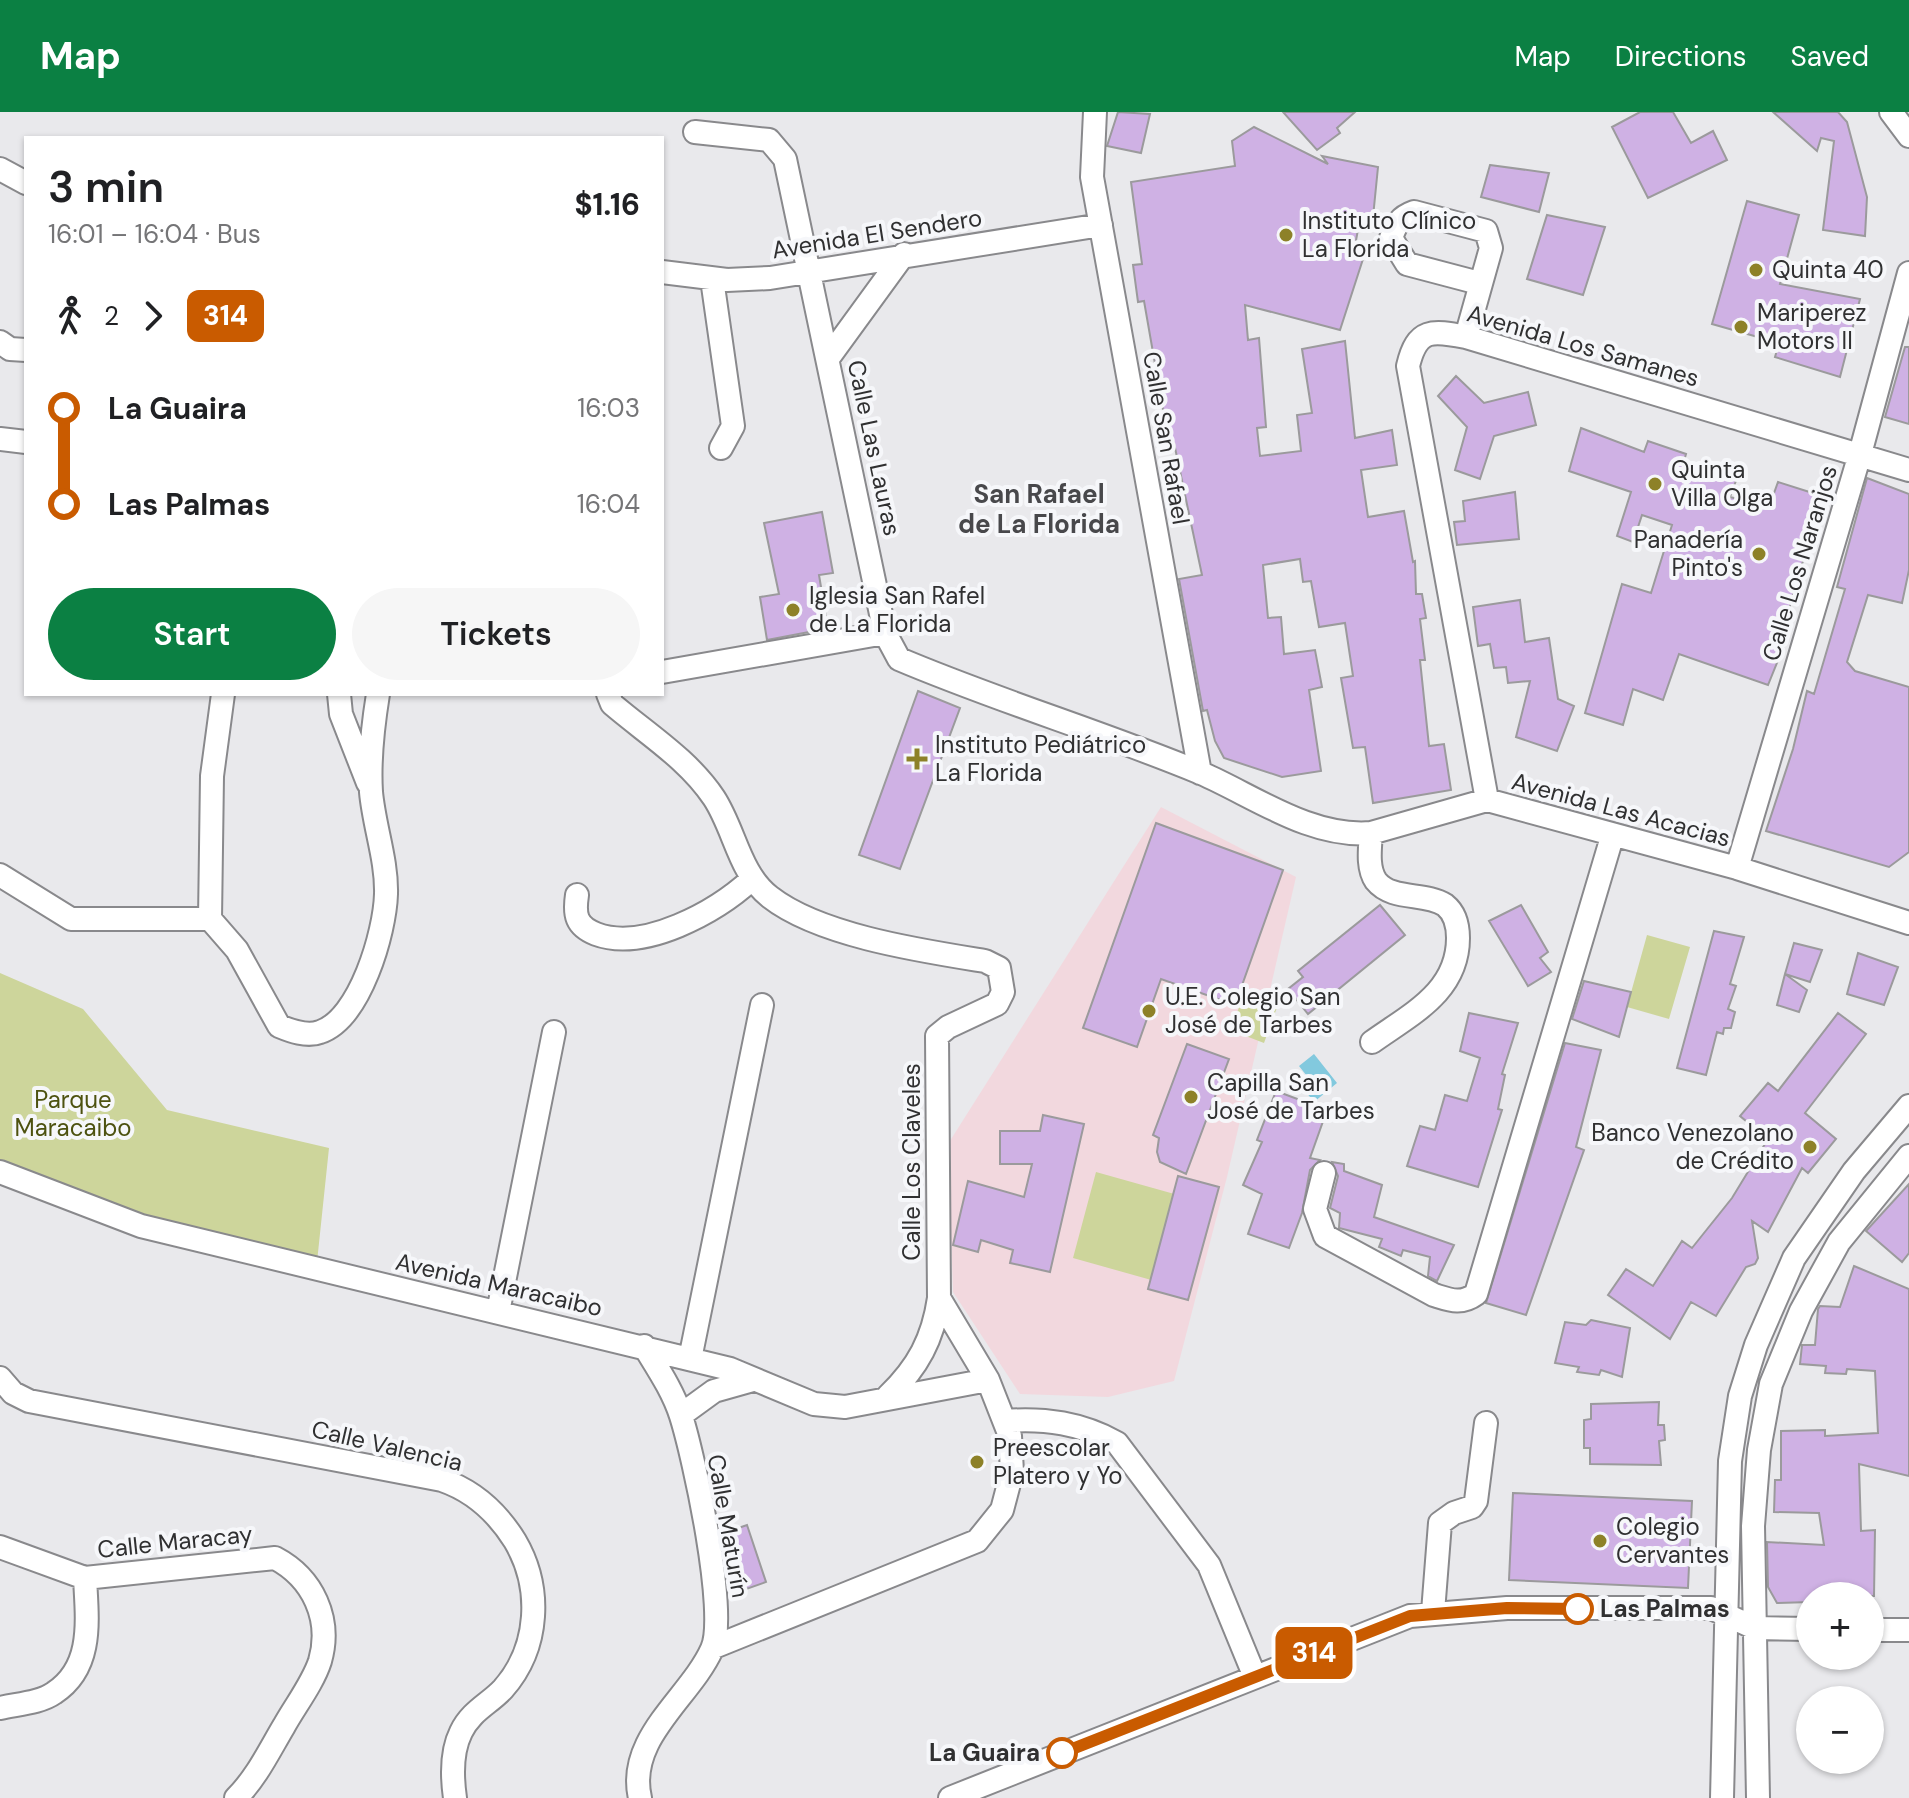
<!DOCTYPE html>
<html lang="en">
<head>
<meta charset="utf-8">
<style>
  :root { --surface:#fff; --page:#f6f6f6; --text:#202124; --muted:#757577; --accent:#0b8043 }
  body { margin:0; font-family:"DM Sans",sans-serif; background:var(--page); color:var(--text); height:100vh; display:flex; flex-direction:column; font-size:30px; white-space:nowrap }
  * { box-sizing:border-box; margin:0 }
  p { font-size:26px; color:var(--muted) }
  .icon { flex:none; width:44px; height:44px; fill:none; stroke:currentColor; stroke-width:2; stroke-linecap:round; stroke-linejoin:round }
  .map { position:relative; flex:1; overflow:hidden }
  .details { position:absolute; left:24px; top:24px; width:640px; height:560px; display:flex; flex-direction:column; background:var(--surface); border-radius:0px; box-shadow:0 2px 6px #0004 }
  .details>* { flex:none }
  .badge { padding:0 16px; border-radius:12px; font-size:28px; line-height:52px }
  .controls { position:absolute; left:1796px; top:1470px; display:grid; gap:16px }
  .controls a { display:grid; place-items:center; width:88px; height:88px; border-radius:50%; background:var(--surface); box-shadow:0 2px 6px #0004; font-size:40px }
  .map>.badge { position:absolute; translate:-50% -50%; box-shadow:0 0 0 4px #fff }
  .legs { display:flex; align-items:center; gap:12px; height:88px; padding:0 24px; font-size:26px }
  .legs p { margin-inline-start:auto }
  .summary { display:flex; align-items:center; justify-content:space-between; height:136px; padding:0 24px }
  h1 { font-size:44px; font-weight:600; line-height:60px }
  .primary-button { display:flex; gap:16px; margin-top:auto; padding:16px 24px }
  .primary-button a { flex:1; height:92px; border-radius:48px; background:var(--accent); color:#fff; font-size:32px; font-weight:600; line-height:92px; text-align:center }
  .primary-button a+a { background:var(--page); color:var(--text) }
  ul { padding:0 24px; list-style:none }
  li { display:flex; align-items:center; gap:28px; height:96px; font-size:30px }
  li i { display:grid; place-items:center; width:12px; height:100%; margin:0 10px; background:currentColor }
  li i::after { content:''; width:20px; height:20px; margin:-10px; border:6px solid; border-radius:50%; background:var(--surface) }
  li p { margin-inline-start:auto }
  li:first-child i { background:linear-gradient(#0000 50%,currentColor 0) }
  li:last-child i { background:linear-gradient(currentColor 50%,#0000 0) }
  header { display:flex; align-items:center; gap:48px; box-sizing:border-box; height:112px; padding:0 40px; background:var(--accent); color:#fff }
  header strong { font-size:38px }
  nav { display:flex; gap:44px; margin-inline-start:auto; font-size:28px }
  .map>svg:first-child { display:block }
  .education { fill:#f2d8de }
  .green { fill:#cdd59b }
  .water { fill:#82c9de }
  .building { fill:#cfb1e4; stroke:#9b9a9c; stroke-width:2 }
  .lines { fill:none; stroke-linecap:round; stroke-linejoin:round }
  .minor-casing { stroke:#89898c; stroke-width:26 }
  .minor { stroke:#fff; stroke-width:22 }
  .line-1-casing { stroke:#fff; stroke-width:18 }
  .line-1 { stroke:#c95b00; stroke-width:12 }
  .poi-dot { fill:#8d8128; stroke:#f6f7fa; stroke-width:3 }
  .stop-1-dot { fill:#fff; stroke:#c95b00; stroke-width:4 }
  .labels { text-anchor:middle; stroke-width:8; stroke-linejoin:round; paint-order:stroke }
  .poi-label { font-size:24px; fill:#303031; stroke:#f6f7fa; text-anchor:start }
  .street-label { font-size:24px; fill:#303031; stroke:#f6f7fa }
  .park-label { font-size:24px; fill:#4d5210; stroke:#f6f7fa }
  .stop-label { font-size:24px; font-weight:bold; fill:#303031; stroke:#f6f7fa; text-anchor:start }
  .neighbourhood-label { font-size:26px; font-weight:bold; fill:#48484b; stroke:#f6f7fa }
</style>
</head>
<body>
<header>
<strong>Map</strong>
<nav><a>Map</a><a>Directions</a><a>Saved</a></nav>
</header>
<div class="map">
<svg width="1909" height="1686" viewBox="0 0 1909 1686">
  <rect width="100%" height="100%" fill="#e9e9ec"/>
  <path class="education" d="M1161,695l135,70 -69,300 -53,204 -66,16 -88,-3 -67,-102 -5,-148z"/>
  <path class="green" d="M1647,823l43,12 -21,72 -42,-12z
    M0,861l83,36 84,101 162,38 -12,114 -177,-43 -140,-56z
    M1246,878l33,12 -15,41 -34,-13z
    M1096,1060l89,25 -23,86 -89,-25z"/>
  <path class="water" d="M1314,942l23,29 -23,19 -8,-10 8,-7 -15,-19z"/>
  <path class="building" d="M1118,0l32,2 -9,39 -34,-7z
    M1283,0h72l-18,16 3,5 -23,17z
    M1640,0h33l18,31 22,-12 14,29 -79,38 -36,-71z
    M1773,0h65l9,10 20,75 -2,39 -42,-6 11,-89 -13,-3 -4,13z
    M1254,15l74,37 -6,-8 56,11 -6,60 -13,-3 -6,33 10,2 -23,71 -95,-25 3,35 11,-2 7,89 -9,1 3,28 41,-5 -4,-36 15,-2 -10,-64 43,-8 10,97 37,-8 5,35 -36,5 7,47 36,-6 9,51 2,-1 1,33h6l4,24 -6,1 5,41h-5l9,86 15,-2 7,46 -78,13 -8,-56 -12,1 -12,-70 12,-2 -8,-53 -26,4 -8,-46 -8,1 -3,-23 -37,6 5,53 13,-1 3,37 31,-4 7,37 -13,3 12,81 -39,6 -58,-19 -9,-17 -8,-31 -4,1 -24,-132 23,-4 -28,-132 -5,1 -25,-143 -6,1 -5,-37 9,-1 -11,-82 104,-16 -3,-25z
    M1490,53l59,8 -10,39 -58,-15z
    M1747,89l52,14 -19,69 80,15 -20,78 -65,-20 4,-14 -67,-19z
    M1547,103l58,12 -22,68 -56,-16z
    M1905,235h4v77l-24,-7z
    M1456,264l28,27 44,-11 8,33 -42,11 -14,43 -25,-9 12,-43 -29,-31z
    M1581,316l63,24 4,-11 38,13 -2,7 53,17 -7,19 39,10 9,-25 44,14 -41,140 6,2 -19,47 -89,-31 -16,46 -30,-11 -10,36 -38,-12 37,-129 29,9 21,-68 -30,-10 -9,27 -16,-6 14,-44 -62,-21z
    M1867,366l42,16v76l-7,33 -34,-8 -21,67 8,9 54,16v165l-20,15 -123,-36 27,-82 14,-58 7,3 31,-105 -8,-2z
    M1515,380l4,47 -62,6 -3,-23 11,-1 -2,-20z
    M822,400l11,61 -14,2 8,48 -19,3 1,6 -42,8 -7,-43 19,-3 -15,-71z
    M1520,488l5,42 24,-4 9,61 16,7 -17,45 -41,-14 14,-56 -22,2 -2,-16 -12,1 -4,-24 -12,2 -5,-39z
    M918,579l42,17 -60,161 -41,-14z
    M1156,711l127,47 -48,135 -74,-26 -24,68 -54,-19z
    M1380,793l25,30 -97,79 -20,-25 15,-12 -5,-6z
    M1521,793l27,47 -8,6 11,14 -23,14 -39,-65z
    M1714,819l30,6 -14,47 6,2 -8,23 7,3 -4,16h-7l-1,6 -6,-2 -11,43 -29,-7z
    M1794,831l28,7 -12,32 -25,-8z
    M1858,841l40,14 -14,38 -37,-11z
    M1785,862l22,16 -8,22 -22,-7z
    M1584,869l47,11 -12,45 -47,-18z
    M1469,901l49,10 -16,51 3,1 -7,34 4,1 -24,77 -71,-21 13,-40 15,4 10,-35 22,6 13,-43 -20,-7z
    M1838,901l28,21 -61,79 31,26 -28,34 -6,-5 -34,64 -16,-11 6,37 -3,6 -9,3 -30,49 -25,-14 -21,37 -62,-44 18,-26 27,17 29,-45 10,7 40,-50 36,-59 -28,-23 28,-33 10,8z
    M1565,931l36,7 -25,97 8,3 -58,165 -40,-12z
    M1187,932l42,15 -43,115 -26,-12 -3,-10 2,-14 -6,-3z
    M1276,979l51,19 -17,48 10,2 -10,10 -8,43 -13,35 -41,-14 14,-40 -19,-9 19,-43 -5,-2z
    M1043,1003l41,9 -34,148 -40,-9 3,-13 -32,-10 -3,12 -25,-7 15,-64 56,16 8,-33h-32v-33h40z
    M1332,1050l12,2v7l38,14 -8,32 80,28 -17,36 -9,-5 2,-19 -27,-7 -2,6 -22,-9 3,-8 -43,-11 1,-15 -10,-5 8,-32z
    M1178,1064l41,11 -31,113 -40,-11z
    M1909,1072v69l-7,9 -36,-31z
    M1854,1154l55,23v187l-50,-12 2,67 14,-1 -1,66h-64v6l-33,1 -9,-16 -1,-45 57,3 -5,-32 -45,-1 1,-32h6v-49l44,-1v6l53,-3 -3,-62 -28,-2 -1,5 -21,-1 1,-7 -26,-2 2,-19h13l3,-36 2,-3 20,1z
    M1591,1208l39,8 -8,49 -21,-7 -2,5 -22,-3 2,-5 -24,-4 10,-41 21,3z
    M1659,1290l-1,23h6l1,15 -6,1 2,24 -71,-1v-16h-6v-28l7,-1v-15z
    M1513,1381l179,8 -4,87 -179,-8z
    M747,1413l19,57 -31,11 -14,-59z"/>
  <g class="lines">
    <g class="minor-casing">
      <path id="minor" d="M1095,0l-3,65 108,596
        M1891,0l18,24
        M695,20l74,8 16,19 100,474 14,26c99,42 203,73 302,114 53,23 109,65 170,60l116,-33 250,68 172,55
        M0,57l26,14
        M662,160l65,8 43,-2 331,-53
        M712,167l21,147 -12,22
        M1466,225l25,-89 -5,-17 -72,-19c-14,5 -18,12 -23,26l16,26 72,19
        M0,230l10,7 16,1
        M829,245l75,-103
        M0,327l26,3
        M662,560l223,-39
        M339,582l2,20 27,69
        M608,582l4,10c35,30 76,55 102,94 21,32 25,75 56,99 50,39 153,54 215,64l14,7 4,24 -6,12 -49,23 -11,9 2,262 49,82 22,56 2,36 -10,38 -25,31 -263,106
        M1487,688l-79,-434c9,-38 24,-36 58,-29l443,133
        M1371,721c-1,15 -4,35 5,48 16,20 49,11 69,24 10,8 13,21 13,33 0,54 -47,76 -86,104
        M1737,756l123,-414 49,-181
        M0,763l71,44h139
        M577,783c-3,20 -1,31 19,39 48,18 120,-22 156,-55
        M210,807l27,31 42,76c12,5 28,11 41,6 40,-13 65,-100 66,-138 1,-34 -12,-68 -15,-102 -2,-32 2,-67 7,-98
        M210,807l2,-143 11,-82
        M0,1060l141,54 589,143 84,35 31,3 143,-27
        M1324,1061l-9,36 10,27 109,59c16,5 27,10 42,-1l136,-457
        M498,1200l56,-280
        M690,1247l72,-354
        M0,1266l13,15 16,8 413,79c32,11 55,32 73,61 27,46 25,106 -12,148 -14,15 -32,22 -42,43 -10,20 -9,45 -6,66
        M888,1284c30,-29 45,-57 51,-98
        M681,1303l33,-24 39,-11
        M1005,1309c40,-3 76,2 112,22l92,122 46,112
        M0,1435l85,31 190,-20c38,20 57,61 45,103 -7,22 -25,45 -36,65 -15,25 -27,51 -48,72
        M1433,1500l7,-89 14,-10 18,-6 4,-6 10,-78
        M1870,1518h39
        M0,1596c17,-4 40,-5 54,-15 40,-26 33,-74 31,-115
        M640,1686c-14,-60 50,-100 72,-149 16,-35 -18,-192 -31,-233 -8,-25 -23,-47 -37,-70
        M950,1686l460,-182 97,-8h204l44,20 55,1
        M1722,1686l8,-337 10,-65 16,-51 38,-87 60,-87 55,-65
        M1758,1686l-5,-272 6,-76 12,-66 30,-73 38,-69 70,-86"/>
    </g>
    <use href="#minor" class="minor"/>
  </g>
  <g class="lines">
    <g class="line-1-casing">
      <path id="line-1" d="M1062,1641l348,-137 97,-8 71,1"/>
    </g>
    <use href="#line-1" class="line-1"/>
  </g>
  <g class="poi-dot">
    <circle cx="1286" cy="123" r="8"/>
    <circle cx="1756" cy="158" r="8"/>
    <circle cx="1741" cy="215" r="8"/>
    <circle cx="1655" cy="372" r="8"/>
    <circle cx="1759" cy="442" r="8"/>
    <circle cx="793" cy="498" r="8"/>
    <path d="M913 635h8v8h8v8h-8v8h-8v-8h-8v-8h8z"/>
    <circle cx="1149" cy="899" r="8"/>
    <circle cx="1191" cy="985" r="8"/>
    <circle cx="1810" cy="1035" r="8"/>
    <circle cx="977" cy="1350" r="8"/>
    <circle cx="1600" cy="1429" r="8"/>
  </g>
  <g class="stop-1-dot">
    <circle cx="1578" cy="1497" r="14"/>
    <circle cx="1062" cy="1641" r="14"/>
  </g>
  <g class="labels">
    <g class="poi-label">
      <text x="1302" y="117">Instituto Clínico<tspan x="1302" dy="28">La Florida</tspan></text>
      <text x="1772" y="166">Quinta 40</text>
      <text x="1757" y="209">Mariperez<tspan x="1757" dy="28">Motors II</tspan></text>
      <text x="1671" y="366">Quinta<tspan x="1671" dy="28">Villa Olga</tspan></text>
      <text x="1743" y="436" text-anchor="end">Panadería<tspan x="1743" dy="28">Pinto's</tspan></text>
      <text x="809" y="492">Iglesia San Rafel<tspan x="809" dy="28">de La Florida</tspan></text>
      <text x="935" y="641">Instituto Pediátrico<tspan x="935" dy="28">La Florida</tspan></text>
      <text x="1165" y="893">U.E. Colegio San<tspan x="1165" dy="28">José de Tarbes</tspan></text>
      <text x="1207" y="979">Capilla San<tspan x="1207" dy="28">José de Tarbes</tspan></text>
      <text x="1794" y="1029" text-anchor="end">Banco Venezolano<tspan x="1794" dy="28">de Crédito</tspan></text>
      <text x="993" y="1344">Preescolar<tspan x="993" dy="28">Platero y Yo</tspan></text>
      <text x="1616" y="1423">Colegio<tspan x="1616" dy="28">Cervantes</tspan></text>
    </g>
    <g class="street-label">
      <text transform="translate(877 122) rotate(-9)" y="8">Avenida El Sendero</text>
      <text transform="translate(1583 234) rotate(16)" y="8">Avenida Los Samanes</text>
      <text transform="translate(1166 326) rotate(80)" y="8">Calle San Rafael</text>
      <text transform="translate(874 336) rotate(78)" y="8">Calle Las Lauras</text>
      <text transform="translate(1800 451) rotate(-73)" y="8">Calle Los Naranjos</text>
      <text transform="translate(1621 698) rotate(15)" y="8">Avenida Las Acacias</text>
      <text transform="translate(912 1050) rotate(-90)" y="8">Calle Los Claveles</text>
      <text transform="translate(499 1173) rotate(13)" y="8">Avenida Maracaibo</text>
      <text transform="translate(387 1334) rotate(13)" y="8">Calle Valencia</text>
      <text transform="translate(728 1414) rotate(80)" y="8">Calle Maturín</text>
      <text transform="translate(175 1430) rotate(-6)" y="8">Calle Maracay</text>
    </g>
    <g class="park-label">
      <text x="73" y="996">Parque<tspan x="73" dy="28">Maracaibo</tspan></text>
    </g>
    <g class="stop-label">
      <text x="1600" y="1505">Las Palmas</text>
      <text x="1040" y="1649" text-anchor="end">La Guaira</text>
    </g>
    <g class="neighbourhood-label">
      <text x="1039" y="391">San Rafael<tspan x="1039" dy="30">de La Florida</tspan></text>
    </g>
  </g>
</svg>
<div class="controls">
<a>+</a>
<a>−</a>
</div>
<b class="badge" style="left:1314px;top:1541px;background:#c95b00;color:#fff">314</b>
<section class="details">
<div class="summary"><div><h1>3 min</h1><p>16:01 – 16:04 · Bus</p></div><b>$1.16</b></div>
<div class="legs"><svg class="icon" aria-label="walk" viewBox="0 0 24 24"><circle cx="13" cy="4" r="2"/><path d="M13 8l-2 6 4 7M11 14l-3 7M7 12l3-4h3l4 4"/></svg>2<svg class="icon" aria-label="forward" viewBox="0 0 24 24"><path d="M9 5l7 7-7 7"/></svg><b class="badge" style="background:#c95b00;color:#fff">314</b></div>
<ul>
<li><i style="color:#c95b00"></i><b>La Guaira</b><p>16:03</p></li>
<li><i style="color:#c95b00"></i><b>Las Palmas</b><p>16:04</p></li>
</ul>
<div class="primary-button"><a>Start</a><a>Tickets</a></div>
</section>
</div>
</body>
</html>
